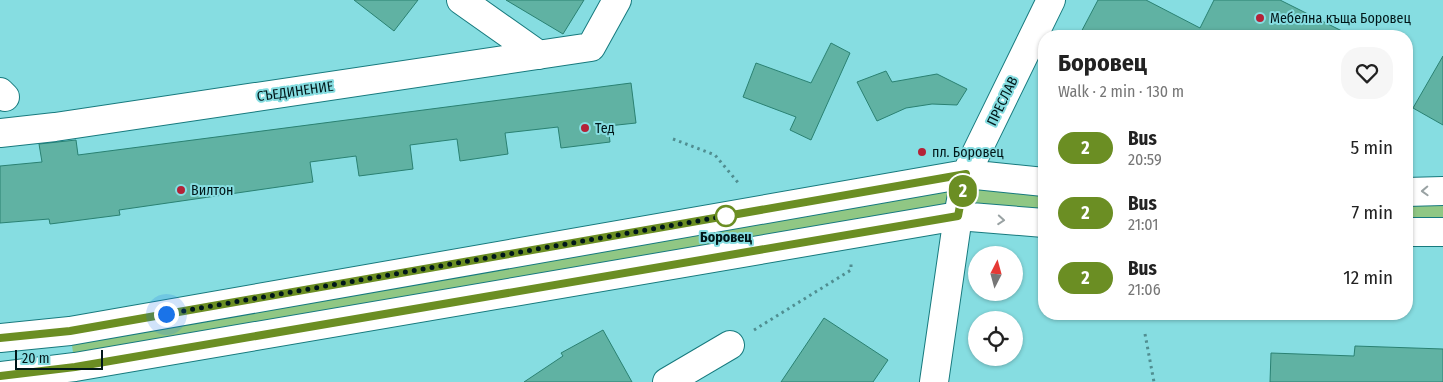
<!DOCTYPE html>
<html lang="en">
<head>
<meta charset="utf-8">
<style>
  :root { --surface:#fff; --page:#f6f6f6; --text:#222; --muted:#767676 }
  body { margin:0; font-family:"Fira Sans Condensed",sans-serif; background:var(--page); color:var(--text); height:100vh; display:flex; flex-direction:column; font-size:19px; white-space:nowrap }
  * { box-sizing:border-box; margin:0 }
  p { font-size:16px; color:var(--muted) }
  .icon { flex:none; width:28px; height:28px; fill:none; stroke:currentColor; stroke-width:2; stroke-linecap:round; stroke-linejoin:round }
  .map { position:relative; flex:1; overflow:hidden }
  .details { position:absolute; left:1038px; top:30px; width:375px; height:290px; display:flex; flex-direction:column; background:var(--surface); border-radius:20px; box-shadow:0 1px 4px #0004 }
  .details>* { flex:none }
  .badge { padding:0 10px; border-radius:16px; font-size:18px; line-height:32px }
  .needle { width:32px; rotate:6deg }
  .tools { position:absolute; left:968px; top:246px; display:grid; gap:10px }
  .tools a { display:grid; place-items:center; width:55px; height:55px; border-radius:50%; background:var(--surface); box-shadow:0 1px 4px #0004; font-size:25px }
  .scale { position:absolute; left:15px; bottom:12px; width:88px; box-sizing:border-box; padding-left:5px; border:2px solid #001719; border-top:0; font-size:14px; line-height:18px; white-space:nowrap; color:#001719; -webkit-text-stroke:4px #86dde1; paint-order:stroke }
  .you { position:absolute; width:25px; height:25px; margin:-12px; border:4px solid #fff; border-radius:50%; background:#1a73e8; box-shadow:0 0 0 8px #1a73e833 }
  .map>.badge { position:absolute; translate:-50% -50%; box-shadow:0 0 0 2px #fff }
  .round { display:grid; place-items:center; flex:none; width:52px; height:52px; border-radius:20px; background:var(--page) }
  .head { display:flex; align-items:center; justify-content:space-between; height:85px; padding:0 20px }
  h1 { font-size:24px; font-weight:700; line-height:38px }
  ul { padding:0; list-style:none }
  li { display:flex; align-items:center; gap:15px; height:65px; padding:0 20px }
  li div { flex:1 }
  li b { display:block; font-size:19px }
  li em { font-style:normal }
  li .badge { min-width:55px; font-weight:700; text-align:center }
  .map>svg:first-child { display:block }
  .green { fill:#90c784 }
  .building { fill:#60b2a3; stroke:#2a8172 }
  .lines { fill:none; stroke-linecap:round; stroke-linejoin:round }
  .minor-casing { stroke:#177a7e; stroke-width:30 }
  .tertiary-casing { stroke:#177a7e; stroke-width:30 }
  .secondary-casing { stroke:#177a7e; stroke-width:30 }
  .path { stroke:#508e91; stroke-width:3; stroke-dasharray:2.5 4; stroke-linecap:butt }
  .minor { stroke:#fff; stroke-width:28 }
  .tertiary { stroke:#fff; stroke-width:28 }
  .secondary { stroke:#fff; stroke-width:28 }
  .oneway { stroke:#99a2a3 }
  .line-casing { stroke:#fff; stroke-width:11 }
  .line { stroke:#6b8e23; stroke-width:8 }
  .walk { stroke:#001719; stroke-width:5; stroke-dasharray:0 9 }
  .poi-dot { fill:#b42237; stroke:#86dde1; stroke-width:2 }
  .stop-dot { fill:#fff; stroke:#6b8e23; stroke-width:2.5 }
  .labels { text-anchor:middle; stroke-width:4; stroke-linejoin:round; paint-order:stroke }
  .poi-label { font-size:14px; fill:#001719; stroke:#86dde1; text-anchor:start }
  .street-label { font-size:14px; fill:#001719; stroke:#86dde1 }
  .stop-label { font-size:14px; font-weight:bold; fill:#001719; stroke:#86dde1 }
</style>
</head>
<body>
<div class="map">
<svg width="1443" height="382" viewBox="0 0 1443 382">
  <rect width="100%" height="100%" fill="#86dde1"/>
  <path class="green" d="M966,174l78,8v41l-86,-7 -883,151 -5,-36z
    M1443,191v41h-37v-40z"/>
  <path class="building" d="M354,0h64l-24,31z
    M506,0h78l-21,34z
    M1098,0h48l54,28 14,-28h66l72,36h-273z
    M831,43l19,10 -39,87 -21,-10 6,-13 -53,-20 13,-34 55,20z
    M1443,56v69l-30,-17z
    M886,71l6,11 45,-8 30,15 -10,16 -25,-1 -26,4 -29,13 -20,-39z
    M631,83l5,40 -28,3 2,16 -49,6 -3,-21 -53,6 3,21 -48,7 -3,-22 -47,6 3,24 -54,7 -3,-20 -46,6 3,20 -194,28 1,5 -70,9 -1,-5 -49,4v-57l42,-4 -3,-18 37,-4 2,15z
    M824,318l64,42 -15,22h-92z
    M603,330l29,52h-108l39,-26 -2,-3z
    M1355,346l88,3v33h-173l1,-29 83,3z"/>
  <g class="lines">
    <g class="minor-casing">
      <path id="minor" d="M461,0l78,55
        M0,92l5,5
        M0,133l55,-6 536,-80 26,-47
        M667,382l63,-37"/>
    </g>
    <g class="tertiary-casing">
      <path id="tertiary" d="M934,382l24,-166"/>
    </g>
    <g class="secondary-casing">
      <path id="secondary" d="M1406,192l37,-1
        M958,216l8,-42 85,-174
        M1406,232h37
        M0,338l70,-7 896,-157 78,8
        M0,376l75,-9 883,-151 86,7"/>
    </g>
    <path class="path" d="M673,139l42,16 25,30
      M754,330l97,-60v-7
      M1145,334l9,48"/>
    <use href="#minor" class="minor"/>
    <use href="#tertiary" class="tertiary"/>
    <use href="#secondary" class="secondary"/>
  </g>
  <defs><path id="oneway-chevron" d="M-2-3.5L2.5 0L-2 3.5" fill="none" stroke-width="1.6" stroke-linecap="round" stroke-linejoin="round" transform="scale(1.25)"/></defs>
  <g class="oneway">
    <use href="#oneway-chevron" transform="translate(1425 191) rotate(178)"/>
    <use href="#oneway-chevron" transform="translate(1001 220) rotate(4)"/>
  </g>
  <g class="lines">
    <g class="line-casing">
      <path id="line" d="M0,338l70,-7 896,-157 -8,42 -883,151 -75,9"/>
    </g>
    <use href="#line" class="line"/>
    <path class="walk" d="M166,314l560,-98"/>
  </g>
  <g class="poi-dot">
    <circle cx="1260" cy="18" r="5"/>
    <circle cx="585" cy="128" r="5"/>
    <circle cx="922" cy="152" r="5"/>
    <circle cx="181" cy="190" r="5"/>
  </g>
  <circle class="stop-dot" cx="726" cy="216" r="10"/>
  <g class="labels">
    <g class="poi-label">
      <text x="1270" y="23">Мебелна къща Боровец</text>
      <text x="595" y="133">Тед</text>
      <text x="932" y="157">пл. Боровец</text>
      <text x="191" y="195">Вилтон</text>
    </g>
    <g class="street-label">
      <text transform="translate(295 91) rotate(-8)" y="5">СЪЕДИНЕНИЕ</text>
      <text transform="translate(1002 101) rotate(-64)" y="5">ПРЕСЛАВ</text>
    </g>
    <g class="stop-label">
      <text x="726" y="242">Боровец</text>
    </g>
  </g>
</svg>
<div class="tools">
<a><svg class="needle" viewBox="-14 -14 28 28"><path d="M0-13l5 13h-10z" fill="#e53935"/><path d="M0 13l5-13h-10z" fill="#767676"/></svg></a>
<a><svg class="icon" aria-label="locate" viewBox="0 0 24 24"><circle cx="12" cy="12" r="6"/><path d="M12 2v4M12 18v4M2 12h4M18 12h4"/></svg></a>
</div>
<div class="scale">20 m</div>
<div class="you" style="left:166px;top:314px"></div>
<b class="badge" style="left:963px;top:191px;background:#6b8e23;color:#fff">2</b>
<section class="details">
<div class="head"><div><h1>Боровец</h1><p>Walk · 2 min · 130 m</p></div><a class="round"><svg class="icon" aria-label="heart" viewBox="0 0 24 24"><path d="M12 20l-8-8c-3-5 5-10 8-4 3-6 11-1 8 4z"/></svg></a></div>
<ul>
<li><span class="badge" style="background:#6b8e23;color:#fff">2</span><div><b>Bus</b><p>20:59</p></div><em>5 min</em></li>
<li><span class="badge" style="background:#6b8e23;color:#fff">2</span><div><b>Bus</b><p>21:01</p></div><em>7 min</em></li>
<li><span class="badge" style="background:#6b8e23;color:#fff">2</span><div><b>Bus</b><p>21:06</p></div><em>12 min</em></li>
</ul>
</section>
</div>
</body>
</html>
